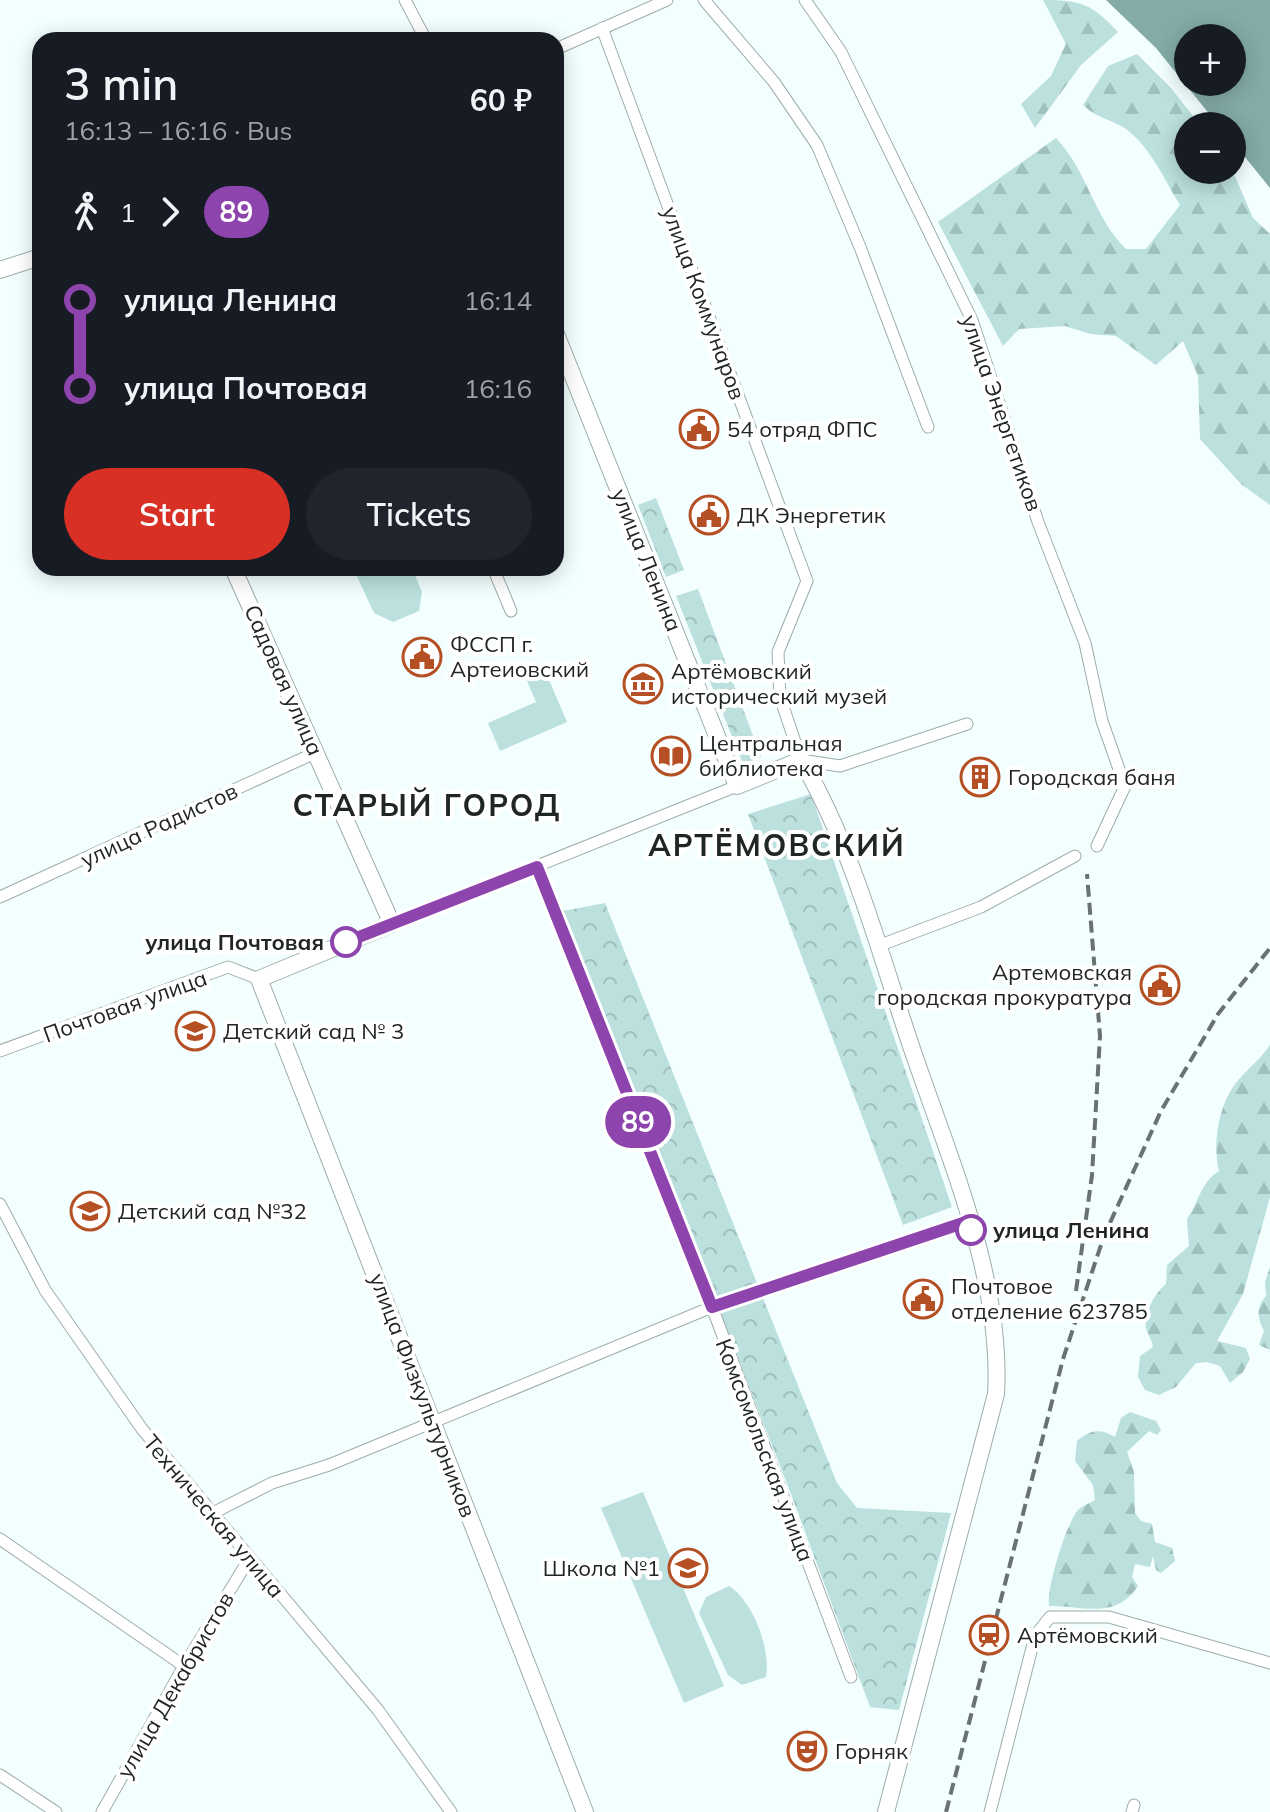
<!DOCTYPE html>
<html lang="en">
<head>
<meta charset="utf-8">
<style>
  :root { --surface:#171b24; --page:#20242c; --text:#f1f3f6; --muted:#9ea1a6; --accent:#d93025 }
  body { margin:0; font-family:Mulish,sans-serif; background:var(--page); color:var(--text); height:100vh; display:flex; flex-direction:column; font-size:30px; white-space:nowrap }
  * { box-sizing:border-box; margin:0 }
  p { font-size:26px; color:var(--muted) }
  .icon { flex:none; width:44px; height:44px; fill:none; stroke:currentColor; stroke-width:2; stroke-linecap:round; stroke-linejoin:round }
  .map { position:relative; flex:1; overflow:hidden }
  .panel { position:absolute; left:32px; top:32px; width:532px; height:544px; display:flex; flex-direction:column; background:var(--surface); border-radius:24px; box-shadow:0 4px 20px #0003 }
  .panel>* { flex:none }
  .badge { padding:0 16px; border-radius:26px; font-size:28px; line-height:52px }
  .fabs { position:absolute; left:1174px; top:24px; display:grid; gap:16px }
  .fabs a { display:grid; place-items:center; width:72px; height:72px; border-radius:50%; background:var(--surface); box-shadow:0 4px 20px #0003; font-size:40px }
  .map>.badge { position:absolute; translate:-50% -50%; box-shadow:0 0 0 4px #fff }
  .legs { display:flex; align-items:center; gap:12px; height:88px; padding:0 32px; font-size:26px }
  .legs p { margin-inline-start:auto }
  .overview { display:flex; align-items:center; justify-content:space-between; height:136px; padding:0 32px }
  h1 { font-size:44px; font-weight:600; line-height:60px }
  .button { display:flex; gap:16px; margin-top:auto; padding:16px 32px }
  .button a { flex:1; height:92px; border-radius:48px; background:var(--accent); color:#fff; font-size:32px; font-weight:600; line-height:92px; text-align:center }
  .button a+a { background:var(--page); color:var(--text) }
  ul { padding:0 32px; list-style:none }
  li { display:flex; align-items:center; gap:28px; height:88px; font-size:30px }
  li i { display:grid; place-items:center; width:12px; height:100%; margin:0 10px; background:currentColor }
  li i::after { content:''; width:20px; height:20px; margin:-10px; border:6px solid; border-radius:50%; background:var(--surface) }
  li p { margin-inline-start:auto }
  li:first-child i { background:linear-gradient(#0000 50%,currentColor 0) }
  li:last-child i { background:linear-gradient(currentColor 50%,#0000 0) }
  .map>svg:first-child { display:block }
  .forest { fill:url(#forest-firs) }
  .park { fill:url(#park-crowns) }
  .pitch { fill:#bbe0dd }
  .water { fill:#84aba8; fill-rule:evenodd }
  .lines { fill:none; stroke-linecap:round; stroke-linejoin:round }
  .street-casing { stroke:#9dacab; stroke-width:13 }
  .secondary-casing { stroke:#9dacab; stroke-width:18 }
  .street { stroke:#fff; stroke-width:11 }
  .secondary { stroke:#fff; stroke-width:16 }
  .rail { stroke:#697171; stroke-width:4; stroke-dasharray:12 6; stroke-linecap:butt }
  .line-1-casing { stroke:#fff; stroke-width:18 }
  .line-1 { stroke:#8e44ad; stroke-width:12 }
  .stop-1-dot { fill:#fff; stroke:#8e44ad; stroke-width:4 }
  .labels { text-anchor:middle; stroke-width:8; stroke-linejoin:round; paint-order:stroke }
  .street-label { font-size:22px; fill:#202525; stroke:#fff }
  .poi-label { font-size:22px; fill:#202525; stroke:#fff; text-anchor:start }
  .stop-label { font-size:22px; font-weight:bold; fill:#202525; stroke:#fff; text-anchor:end }
  .district-label { font-size:30px; font-weight:bold; letter-spacing:2px; fill:#202525; stroke:#fff }
</style>
</head>
<body>
<div class="map">
<svg width="1270" height="1812" viewBox="0 0 1270 1812">
  <defs>
    <pattern id="forest-firs" width="22" height="20" patternUnits="userSpaceOnUse" patternTransform="scale(2)"><rect width="22" height="20" fill="#bbe0dd"/><path d="M5 1l3.5 6h-7zM16 11l3.5 6h-7z" fill="#a0c0be"/></pattern>
    <pattern id="park-crowns" width="20" height="18" patternUnits="userSpaceOnUse" patternTransform="scale(2)"><rect width="20" height="18" fill="#bbe0dd"/><path d="M2 6a3 3 0 1 1 6 0M12 15a3 3 0 1 1 6 0" fill="none" stroke="#a0c0be"/></pattern>
  </defs>
  <rect width="100%" height="100%" fill="#f2fffe"/>
  <path class="forest" d="M1043,0c38,0 49,4 75,32l-37,33 -46,63 -14,-24 30,-28 15,-32z
    M1137,54l34,34 30,38h-13v44l44,-1 21,49 17,16v271l-29,-21 -41,-45 -2,-63 -15,-35 -27,24 -40,-29 -25,-2 -26,-8 -46,3 -16,17 -65,-124 118,-84c32,34 38,80 70,111h20l34,-44c-16,-26 -29,-57 -54,-76 -15,-10 -28,-10 -43,-24l25,-39z
    M1270,1045v152l-27,97 -26,47 29,7 4,11 -7,13 -13,11 -10,-17 -13,-4 -11,1 -20,24 -17,8 -14,-5 -7,-13 2,-21 13,-9c-1,-7 -6,-14 -7,-19 -3,-15 10,-36 20,-44l1,-19 22,-19 -2,-27c13,-18 12,-35 32,-48 -7,-29 0,-71 22,-94 10,-11 20,-19 29,-32z
    M1270,1267v91v-8l-11,-5 5,-14c-7,-14 -8,-23 2,-35l-1,-14z
    M1130,1412l26,9 5,9 -4,5 -8,-4 -22,21 7,20 1,41 6,8 11,3 3,18 17,6 3,13 -14,12 -5,-3 -3,-14 -3,11 -15,-3 -3,13 6,9c-23,35 -56,19 -89,20 -3,-17 17,-82 29,-96 4,-4 12,-7 17,-10l-2,-15 -18,-24 2,-20c13,-11 23,-13 38,-4l6,-19z"/>
  <path class="park" d="M656,498l28,72 -18,7 -28,-72z
    M698,589l63,168 -18,7 -67,-168z
    M811,794l141,413 -49,18 -155,-411z
    M605,903l232,580 20,25 94,5 -52,197 -29,-3 -79,-213 -228,-583z"/>
  <path class="pitch" d="M353,568h59l10,24 -3,19 -26,11 -19,-9z
    M543,666l24,56 -67,29 -12,-28 48,-21 -12,-28z
    M643,1492l81,194 -40,17 -83,-195z
    M729,1586c24,15 42,63 37,91l-24,8 -14,-10 -29,-62 7,-16z"/>
  <path class="water" d="M1106,0h164v188l-38,-47v-15h-13l-63,-78zM1188,38h44v44h-44z"/>
  <g class="lines">
    <g class="street-casing">
      <path id="street" d="M405,0l21,40
        M704,0l70,82 43,63 43,102 68,180
        M805,0l36,52 131,268 66,202 47,121 17,78 23,65 -28,60
        M602,28l205,553 -29,71 2,45 21,63 39,6 127,-42
        M556,49l111,-49
        M493,568l18,43
        M537,867l175,440 139,370
        M0,897l317,-145
        M392,924l345,-138
        M878,946l103,-39 94,-51
        M0,1051l228,-84 31,12
        M0,1204l45,86 97,139 236,281 73,102
        M211,1514l61,-31 57,-18 383,-158 257,-86
        M0,1539l184,127
        M0,1775l56,37
        M102,1812l82,-146 65,-107
        M990,1812l45,-176 15,-19h59l161,46
        M1132,1812l2,-7"/>
    </g>
    <g class="secondary-casing">
      <path id="secondary" d="M0,270l40,-13
        M556,334l181,452 64,-26c49,82 77,186 107,277 37,112 95,238 88,357l-110,418
        M233,568l159,356 -133,55 326,833"/>
    </g>
    <use href="#street" class="street"/>
    <use href="#secondary" class="secondary"/>
    <path class="rail" d="M1076,1291l16,-116 8,-139 -13,-162
      M946,1812l117,-453 41,-123 57,-125 57,-97 52,-66"/>
  </g>
  <g class="lines">
    <g class="line-1-casing">
      <path id="line-1" d="M346,942l191,-75 175,440 257,-86 2,9"/>
    </g>
    <use href="#line-1" class="line-1"/>
  </g>
  <defs>
    <g id="civic-ring" transform="scale(2)"><circle r="9.5" fill="#fff" stroke="#b54f24" stroke-width="1.5"/><path d="M-.6-6.5H3V-4.5H.6V-3L4-1V1h2V6H-6V1h2V-1L-.6-3ZM-1.2 2.5V6h2.4V2.5Z" fill="#b54f24"/></g>
    <g id="museum-ring" transform="scale(2)"><circle r="9.5" fill="#fff" stroke="#b54f24" stroke-width="1.5"/><path d="M0-6L6-3V-2H-6V-3ZM-5-1h2V3h-2ZM-1-1h2V3h-2ZM3-1h2V3H3ZM-6 4H6V6H-6Z" fill="#b54f24"/></g>
    <g id="library-ring" transform="scale(2)"><circle r="9.5" fill="#fff" stroke="#b54f24" stroke-width="1.5"/><path d="M-6-4Q-3-5.5-.7-3.5V5Q-3 3-6 4ZM6-4Q3-5.5 .7-3.5V5Q3 3 6 4Z" fill="#b54f24"/></g>
    <g id="building-ring" transform="scale(2)"><circle r="9.5" fill="#fff" stroke="#b54f24" stroke-width="1.5"/><path d="M-4-6H4V6H1V3H-1V6H-4ZM-2.5-4.3h1.7v1.8h-1.7ZM.8-4.3h1.7v1.8H.8ZM-2.5-1h1.7V.8h-1.7ZM.8-1h1.7V.8H.8Z" fill="#b54f24"/></g>
    <g id="school-ring" transform="scale(2)"><circle r="9.5" fill="#fff" stroke="#b54f24" stroke-width="1.5"/><path d="M0-5L7-2L0 1L-7-2ZM-4 1L0 2.5L4 1V4Q0 6-4 4Z" fill="#b54f24"/></g>
    <g id="station-ring" transform="scale(2)"><circle r="9.5" fill="#fff" stroke="#b54f24" stroke-width="1.5"/><path d="M-3-6H3Q5-6 5-4V2Q5 4 3 4L4.5 6H3L1.5 4h-3L-3 6H-4.5L-3 4Q-5 4-5 2V-4Q-5-6-3-6ZM-3.5-4v3h7v-3ZM-3.5 1v1.5H-2V1ZM2 1v1.5H3.5V1Z" fill="#b54f24"/></g>
    <g id="theatre-ring" transform="scale(2)"><circle r="9.5" fill="#fff" stroke="#b54f24" stroke-width="1.5"/><path d="M-5-5.5Q0-4 5-5.5V0Q5 5 0 6Q-5 5-5 0ZM-3.3-2.5H-1v1.5H-3.3ZM1-2.5H3.3v1.5H1ZM-2.8 1Q0 5.5 2.8 1Z" fill="#b54f24"/></g>
  </defs>
  <g fill-rule="evenodd">
    <use href="#civic-ring" x="699" y="429"/>
    <use href="#civic-ring" x="709" y="515"/>
    <use href="#civic-ring" x="422" y="657"/>
    <use href="#museum-ring" x="643" y="684"/>
    <use href="#library-ring" x="671" y="756"/>
    <use href="#building-ring" x="980" y="777"/>
    <use href="#civic-ring" x="1160" y="985"/>
    <use href="#school-ring" x="195" y="1031"/>
    <use href="#school-ring" x="90" y="1211"/>
    <use href="#civic-ring" x="923" y="1299"/>
    <use href="#school-ring" x="688" y="1568"/>
    <use href="#station-ring" x="989" y="1635"/>
    <use href="#theatre-ring" x="807" y="1751"/>
  </g>
  <g class="stop-1-dot">
    <circle cx="346" cy="942" r="14"/>
    <circle cx="971" cy="1230" r="14"/>
  </g>
  <g class="labels">
    <g class="street-label">
      <text transform="translate(704 303) rotate(70)" y="8">улица Коммунаров</text>
      <text transform="translate(1002 413) rotate(71)" y="8">улица Энергетиков</text>
      <text transform="translate(647 560) rotate(68)" y="8">улица Ленина</text>
      <text transform="translate(284 680) rotate(66)" y="8">Садовая улица</text>
      <text transform="translate(159 825) rotate(-25)" y="8">улица Радистов</text>
      <text transform="translate(125 1006) rotate(-20)" y="8">Почтовая улица</text>
      <text transform="translate(423 1395) rotate(69)" y="8">улица Физкультурников</text>
      <text transform="translate(765 1450) rotate(69)" y="8">Комсомольская улица</text>
      <text transform="translate(214 1516) rotate(50)" y="8">Техническая улица</text>
      <text transform="translate(175 1685) rotate(-60)" y="8">улица Декабристов</text>
    </g>
    <g class="poi-label">
      <text x="727" y="437">54 отряд ФПС</text>
      <text x="737" y="523">ДК Энергетик</text>
      <text x="450" y="652">ФССП г.<tspan x="450" dy="25">Артеиовский</tspan></text>
      <text x="671" y="679">Артёмовский<tspan x="671" dy="25">исторический музей</tspan></text>
      <text x="699" y="751">Центральная<tspan x="699" dy="25">библиотека</tspan></text>
      <text x="1008" y="785">Городская баня</text>
      <text x="1132" y="980" text-anchor="end">Артемовская<tspan x="1132" dy="25">городская прокуратура</tspan></text>
      <text x="223" y="1039">Детский сад № 3</text>
      <text x="118" y="1219">Детский сад №32</text>
      <text x="951" y="1294">Почтовое<tspan x="951" dy="25">отделение 623785</tspan></text>
      <text x="660" y="1576" text-anchor="end">Школа №1</text>
      <text x="1017" y="1643">Артёмовский</text>
      <text x="835" y="1759">Горняк</text>
    </g>
    <g class="stop-label">
      <text x="324" y="950">улица Почтовая</text>
      <text x="993" y="1238" text-anchor="start">улица Ленина</text>
    </g>
    <g class="district-label">
      <text x="427" y="816">СТАРЫЙ ГОРОД</text>
      <text x="777" y="856">АРТЁМОВСКИЙ</text>
    </g>
  </g>
</svg>
<div class="fabs">
<a>+</a>
<a>−</a>
</div>
<b class="badge" style="left:638px;top:1122px;background:#8e44ad;color:#fff">89</b>
<section class="panel">
<div class="overview"><div><h1>3 min</h1><p>16:13 – 16:16 · Bus</p></div><b>60 ₽</b></div>
<div class="legs"><svg class="icon" aria-label="walk" viewBox="0 0 24 24"><circle cx="13" cy="4" r="2"/><path d="M13 8l-2 6 4 7M11 14l-3 7M7 12l3-4h3l4 4"/></svg>1<svg class="icon" aria-label="forward" viewBox="0 0 24 24"><path d="M9 5l7 7-7 7"/></svg><b class="badge" style="background:#8e44ad;color:#fff">89</b></div>
<ul>
<li><i style="color:#8e44ad"></i><b>улица Ленина</b><p>16:14</p></li>
<li><i style="color:#8e44ad"></i><b>улица Почтовая</b><p>16:16</p></li>
</ul>
<div class="button"><a>Start</a><a>Tickets</a></div>
</section>
</div>
</body>
</html>
